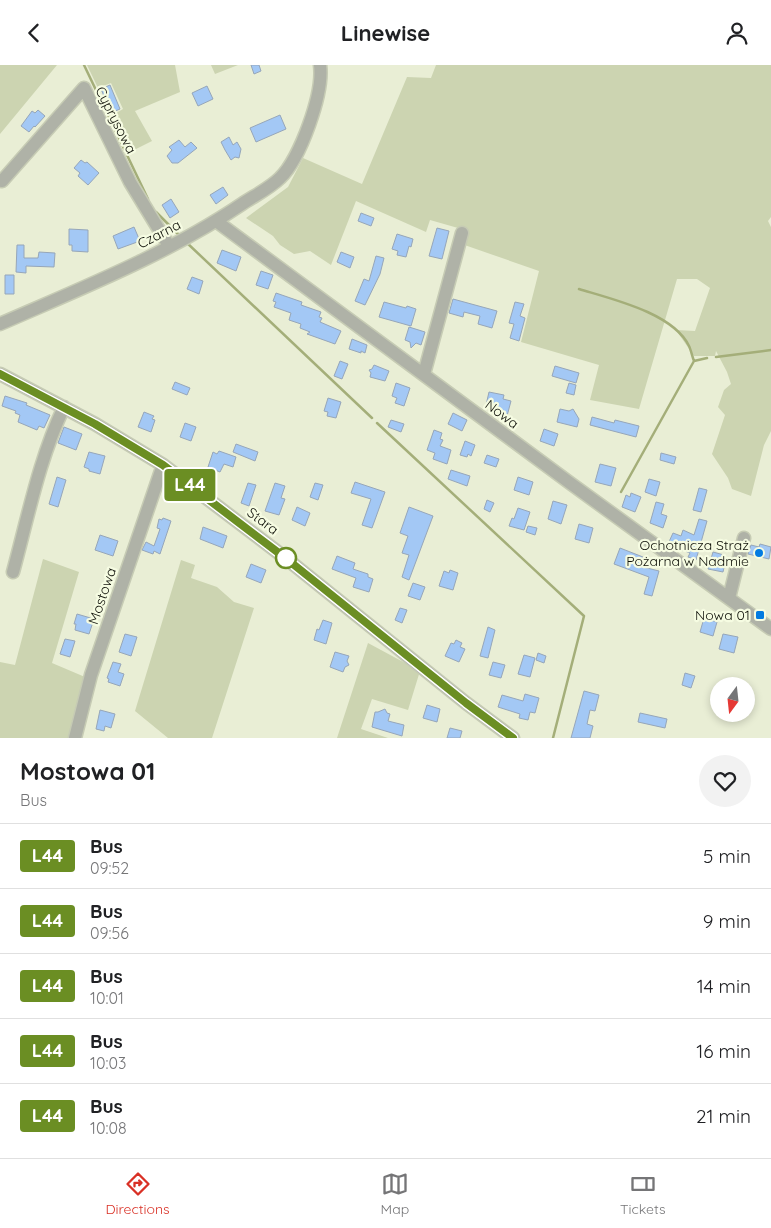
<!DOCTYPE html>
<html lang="en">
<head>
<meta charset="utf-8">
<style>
  :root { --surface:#fff; --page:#f2f2f2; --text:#202124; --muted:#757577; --line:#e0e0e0; --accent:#d93025 }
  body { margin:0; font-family:Quicksand,sans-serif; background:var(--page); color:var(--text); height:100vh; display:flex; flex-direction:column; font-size:19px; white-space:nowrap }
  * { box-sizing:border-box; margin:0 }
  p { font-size:16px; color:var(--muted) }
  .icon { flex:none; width:28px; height:28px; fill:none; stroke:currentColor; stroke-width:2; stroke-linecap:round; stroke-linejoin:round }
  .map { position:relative; height:673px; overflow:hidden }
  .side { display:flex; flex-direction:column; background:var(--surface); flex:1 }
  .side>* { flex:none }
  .badge { padding:0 10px; border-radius:4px; font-size:18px; line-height:32px }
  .needle { width:32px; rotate:195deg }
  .tools { position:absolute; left:710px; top:612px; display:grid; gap:10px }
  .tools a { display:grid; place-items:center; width:45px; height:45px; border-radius:50%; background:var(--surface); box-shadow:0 2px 8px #0003; font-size:25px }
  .map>.badge { position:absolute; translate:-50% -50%; box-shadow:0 0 0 2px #fff }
  .round { display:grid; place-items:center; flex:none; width:52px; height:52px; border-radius:26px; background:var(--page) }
  .summary { display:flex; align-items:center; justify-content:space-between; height:85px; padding:0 20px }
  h1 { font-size:24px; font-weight:700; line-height:38px }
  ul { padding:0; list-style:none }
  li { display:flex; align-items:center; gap:15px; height:65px; padding:0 20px; border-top:1px solid var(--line) }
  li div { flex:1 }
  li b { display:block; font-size:19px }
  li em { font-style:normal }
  li .badge { min-width:55px; font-weight:700; text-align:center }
  header { display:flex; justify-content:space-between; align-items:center; height:65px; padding:0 20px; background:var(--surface); font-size:22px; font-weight:700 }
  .tabs { display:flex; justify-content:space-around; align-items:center; height:70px; border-top:1px solid var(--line); background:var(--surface); font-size:14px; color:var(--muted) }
  .tabs a { display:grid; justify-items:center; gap:2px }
  .tabs .selected { color:var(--accent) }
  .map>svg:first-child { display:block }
  .green { fill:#ccd4b1 }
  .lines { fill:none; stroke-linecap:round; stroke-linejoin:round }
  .stream { stroke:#a4ae79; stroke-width:2.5 }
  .building { fill:#a3c8f5; stroke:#96a6b9 }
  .minor-casing { stroke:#c6cbb4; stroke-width:15 }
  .minor { stroke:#afb2a7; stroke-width:12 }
  .line-casing { stroke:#fff; stroke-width:11 }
  .line { stroke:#6b8e23; stroke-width:8 }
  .poi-dot { fill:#027be1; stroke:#f6fce2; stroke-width:2 }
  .stop-dot { fill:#fff; stroke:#6b8e23; stroke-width:2.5 }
  .labels { text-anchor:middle; stroke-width:4.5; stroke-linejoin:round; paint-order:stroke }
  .street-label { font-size:14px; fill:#0f1109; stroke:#f6fce2 }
  .poi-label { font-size:14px; fill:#0f1109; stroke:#f6fce2; text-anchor:end }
</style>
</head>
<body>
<header><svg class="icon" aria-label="back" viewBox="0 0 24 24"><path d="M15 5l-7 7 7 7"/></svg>Linewise<svg class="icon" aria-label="person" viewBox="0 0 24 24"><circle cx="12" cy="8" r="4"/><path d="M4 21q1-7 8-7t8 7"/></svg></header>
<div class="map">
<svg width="771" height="673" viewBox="0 0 771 673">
  <rect width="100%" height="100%" fill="#e9eed5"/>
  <path class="green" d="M0,0h57l-57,69z
    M87,0h88l5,27 -45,19 17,30 -20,10 -21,-35 12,-7 -12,-26 -13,5z
    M211,0h27l-23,9z
    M436,0h335v152l-3,4 3,6v204l-7,14 -13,51 -19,-7 -4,-11 -16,-24 13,-39 -7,-8 6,-17 7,-6 -4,-12 -11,-21 -1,5h-21l-18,-26 19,1 15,-43 -13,-9h-20l-38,130 -49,-9 9,-35 -78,-23 18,-71 -83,-29 2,-14 -28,-8 -4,12 -70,-31 -25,64 -21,-14 -16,3 -14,-9 -7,-9 -27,-18 42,-31 15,-29 59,26 45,-107 24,1z
    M43,494l36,13 -27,91 33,14 -15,61h-70v-76l15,3z
    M181,495l14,5 -4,13 26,9 17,15 20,6 -42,130h-44l-33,-27z
    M368,578l52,28 -12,39 -36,-11 -11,30 27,9h-51z"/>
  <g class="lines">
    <path class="stream" d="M84,0l64,134
      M156,147l24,24
      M186,177l186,176
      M579,224c33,10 94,24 110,57 2,4 3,10 5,15
      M716,292l55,-7
      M377,358l207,193 -31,122
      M621,427l73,-131 13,-3"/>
  </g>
  <path class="building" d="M251,0h8l2,6 -7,3z
    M110,20l10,24 -9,4 -10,-24z
    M207,21l6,13 -15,7 -6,-13z
    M38,45l7,6 -10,11 -1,-1 -5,6 -8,-6 11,-15 3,2z
    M280,50l6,14 -30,13 -6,-14z
    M229,72l4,8 4,-3 4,7 -2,9 -4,-1 -4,3 -6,-10 -4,-8z
    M179,75l6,7 6,-5 6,6 -19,15h-6l-5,-7 5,-6 -3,-3z
    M81,95l4,3 2,-1 12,11 -11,12 -10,-9 2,-3 -6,-5z
    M223,122l5,8 -12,9 -6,-9z
    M171,134l8,13 -9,6 -8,-13z
    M361,148l13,5 -3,8 -13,-5z
    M134,162l6,14 -22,8 -5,-13z
    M437,163l12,3 -7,28 -13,-3z
    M69,164l19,1v22l-16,-1v-6h-3z
    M397,169l16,5 -2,8 -2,-1 -3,11 -9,-2 1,-4 -6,-2z
    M17,180h7v13h14l1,-6 16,1 -1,14 -28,-1v7l-10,-1z
    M222,185l19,7 -5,14 -19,-8z
    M341,187l13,5 -4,11 -13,-6z
    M376,191l8,2 -4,16 -15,31 -10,-4 9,-22 5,2z
    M261,206l12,4 -5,14 -12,-4z
    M5,210h9v19h-9z
    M192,212l11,4 -4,13 -12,-5z
    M276,228l26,9 -1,3 20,7 -2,5 3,1 -2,4 21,9 -6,13 -28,-10 3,-2 -10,-4 1,-4 -12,-4 2,-7 -17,-6 2,-5 -3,-1z
    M453,234l44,12 -5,17 -14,-4 2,-8 -16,-4 -1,5 -14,-4z
    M384,237l22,6 1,-2 9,3 -5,17 -32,-9z
    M515,237l9,2 -4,12 5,2 -6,23 -9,-3 4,-14 -5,-1z
    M409,262l16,5 -4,13 -5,-2 -5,5 -1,-6 -5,-2z
    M352,274l15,6 -2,8 -4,-2v2l-12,-4z
    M340,296l8,3 -6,15 -8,-3z
    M374,300l15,6 -4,10 -15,-4 1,-4 -2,-3 3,-1z
    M555,301l24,7 -3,10 -24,-7z
    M175,317l15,6 -3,7 -15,-6z
    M396,318l14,5 -6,18 -9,-3 2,-5 -5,-2z
    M569,318l7,2 -2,10 -8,-2z
    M489,327l15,3 -1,4 8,2 -4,15 -7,-2 1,-5 -15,-4z
    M5,331l22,7 -1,2 24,10 -6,13 -5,-2 -2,4 -19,-8 2,-7 -5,-2 1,-2 -14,-5z
    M328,333l13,4 -5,16 -9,-2 1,-4 -4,-1z
    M560,344l9,2 4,-2 6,10 -2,8 -20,-5z
    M144,347l10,4 -2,3 3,1 -4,12 -13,-5z
    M453,348l14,7 -5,11 -14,-7z
    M592,352l22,6 1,-3 24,6 -3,11 -46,-12z
    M391,355l13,4 -3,8 -13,-5z
    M185,358l11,4 -5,14 -11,-4z
    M64,362l18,7 -6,16 -18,-7z
    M544,364l14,5 -4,12 -14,-5z
    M434,365l8,3 -2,6 3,1 -3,6 11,4 -4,14 -14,-5 2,-6 -8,-3z
    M465,376l10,4 -4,11 -3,-2 -1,3 -7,-2z
    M236,379l22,8 -3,9 -22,-9z
    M219,386l17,6 -3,10 -9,-3 -4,8 -12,-5 5,-15 4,2z
    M89,387l16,4 -5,18 -11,-3v-2l-5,-2z
    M661,388l15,4 -2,7 -14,-4z
    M487,390l12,4 -3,8 -12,-4z
    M600,399l16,4 -5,18 -16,-4z
    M451,405l19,6 -3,10 -19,-7z
    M57,412l9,3 -8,27 -9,-3z
    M518,412l15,5 -4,13 -15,-5z
    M649,414l11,3 -4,14 -11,-4z
    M355,417l30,10 -13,36 -10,-3 9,-26 -20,-6z
    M248,418l8,2 -7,21 -8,-3z
    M275,418l10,3 -4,12 4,1 -6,16 -14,-4z
    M315,418l8,2 -5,15 -8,-3z
    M699,423l8,2 -6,22 -8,-2z
    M631,428l10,4 -6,15 -13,-5 4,-12 4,2z
    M487,435l7,3 -4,9 -6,-3z
    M553,436l14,4 -6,19 -13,-5z
    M656,437l8,2 -3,10 6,2 -4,12 -13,-5z
    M297,442l13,6 -5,13 -13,-6z
    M409,442l24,9 -24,64 -7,-3 7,-22 -7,-2 6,-17 -8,-3z
    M518,443l12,4 -6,18 -15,-4 3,-8 2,1z
    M163,453l8,3 -11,33 -6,-3 -1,3 -11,-4 4,-8 8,4 6,-17 -3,-1 2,-9 3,1z
    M699,454l8,2 -11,39 -8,-3 2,-4 -22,-9 5,-11 8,3 2,-6 11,5z
    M579,459l14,4 -4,15 -14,-4z
    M528,461l9,2 -2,7 -9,-3z
    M203,462l24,9 -4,12 -23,-9z
    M100,470l18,6 -5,15 -18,-6z
    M760,479l11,3 -2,12 -21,-5 3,-9 8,2z
    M620,483l23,9 -4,9 20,5 -7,25 -8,-2 5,-17 -35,-13z
    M713,487l11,3v4h2l-3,13 -15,-3z
    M337,491l18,7 -2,6 15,5v3l5,2 -4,13 -16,-5 3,-9 -24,-9z
    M251,499l15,6 -5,13 -15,-6z
    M450,505l8,3 -5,17 -14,-4 5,-15 5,2z
    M413,518l12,4 -5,13 -12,-4z
    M400,543l7,2 -5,13 -7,-3z
    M77,549l17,5 -5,15 -14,-4 1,-6h-2z
    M704,553l13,4 -4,14 -13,-4z
    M323,555l9,3 -6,21 -12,-4 3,-11 2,1z
    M488,562l7,3 -7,28 -8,-2z
    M125,569l12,3 -6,19 -12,-4z
    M723,569l15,3 -4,16 -15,-4z
    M65,574l10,2 -5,16 -10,-3z
    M456,575l6,3 -2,4 5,2 -6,13 -14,-6 6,-13 3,1z
    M335,587l14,4 -2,5 2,4 -4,2 -2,5 -13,-5z
    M538,588l8,3 -2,7 -8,-3z
    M524,590l11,3 -5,19 -12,-3z
    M113,597l8,2 -3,8 6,2 -4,12 -12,-4 1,-3 -2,-1z
    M493,597l12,3 -4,13 -12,-3z
    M685,608l10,3 -4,12 -9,-3z
    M584,626l15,4 -4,16 -5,-1 -3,14 6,2 -3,12h-19z
    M525,629l14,4 -4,15 -5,-1 -2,8 -9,-2 1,-4 -22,-7 4,-12 21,6z
    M427,640l13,4 -3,13 -14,-4z
    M385,644l2,4 3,1 -2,7 16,4 -2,11 -30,-9 3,-15h3z
    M100,645l15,4 -4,14 -6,-2 -1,5 -8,-2z
    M640,648l27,6 -2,9 -27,-6z
    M450,663l12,3 -2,7h-13z"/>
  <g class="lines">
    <g class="minor-casing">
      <path id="minor" d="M2,116l82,-93 46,94 39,64
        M216,156l354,262 201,146
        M0,259c82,-36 168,-70 242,-120 12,-8 28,-16 38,-26 20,-19 44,-85 40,-113
        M0,309l95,50 68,41 125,95 178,143 47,35
        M424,309l38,-141
        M13,507c15,-55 26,-113 51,-165
        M729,533l15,-60
        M75,673l16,-63 72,-210"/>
    </g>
    <use href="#minor" class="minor"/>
  </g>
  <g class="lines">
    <g class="line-casing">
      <path id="line" d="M0,309l95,50 68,41 125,95 178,143 47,35"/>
    </g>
    <use href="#line" class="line"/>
  </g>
  <g class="poi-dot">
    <circle cx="759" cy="488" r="5"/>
    <rect x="755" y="545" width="10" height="10" rx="2.5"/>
  </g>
  <circle class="stop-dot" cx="286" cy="493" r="10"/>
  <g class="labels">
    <g class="street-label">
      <text transform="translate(116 55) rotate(63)" y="5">Cyprysowa</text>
      <text transform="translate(159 169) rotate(-27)" y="5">Czarna</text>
      <text transform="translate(502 349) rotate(37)" y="5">Nowa</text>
      <text transform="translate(263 456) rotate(37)" y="5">Stara</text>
      <text transform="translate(102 531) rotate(-71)" y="5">Mostowa</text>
    </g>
    <g class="poi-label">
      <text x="749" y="485">Ochotnicza Straż<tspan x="749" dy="16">Pożarna w Nadmie</tspan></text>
      <text x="750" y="555">Nowa 01</text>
    </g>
  </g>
</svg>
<div class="tools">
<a><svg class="needle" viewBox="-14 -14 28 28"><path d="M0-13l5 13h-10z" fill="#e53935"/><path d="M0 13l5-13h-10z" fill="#757577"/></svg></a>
</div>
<b class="badge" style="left:190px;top:420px;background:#6b8e23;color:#fff">L44</b>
</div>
<section class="side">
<div class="summary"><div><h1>Mostowa 01</h1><p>Bus</p></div><a class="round"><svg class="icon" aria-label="heart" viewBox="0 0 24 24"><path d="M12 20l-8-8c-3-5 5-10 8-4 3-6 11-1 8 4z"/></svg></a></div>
<ul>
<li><span class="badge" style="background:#6b8e23;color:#fff">L44</span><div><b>Bus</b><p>09:52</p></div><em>5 min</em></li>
<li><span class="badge" style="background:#6b8e23;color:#fff">L44</span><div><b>Bus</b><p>09:56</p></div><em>9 min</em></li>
<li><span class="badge" style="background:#6b8e23;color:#fff">L44</span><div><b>Bus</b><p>10:01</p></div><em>14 min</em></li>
<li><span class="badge" style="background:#6b8e23;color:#fff">L44</span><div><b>Bus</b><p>10:03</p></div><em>16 min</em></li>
<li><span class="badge" style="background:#6b8e23;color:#fff">L44</span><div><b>Bus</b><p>10:08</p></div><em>21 min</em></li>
</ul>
</section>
<nav class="tabs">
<a class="selected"><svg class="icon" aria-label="directions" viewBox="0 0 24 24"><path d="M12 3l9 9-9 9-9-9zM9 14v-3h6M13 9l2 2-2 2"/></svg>Directions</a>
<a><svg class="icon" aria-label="map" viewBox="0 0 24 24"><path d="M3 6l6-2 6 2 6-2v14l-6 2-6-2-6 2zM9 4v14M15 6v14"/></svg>Map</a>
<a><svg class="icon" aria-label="tickets" viewBox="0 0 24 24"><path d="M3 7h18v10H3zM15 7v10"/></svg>Tickets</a>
</nav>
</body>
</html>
